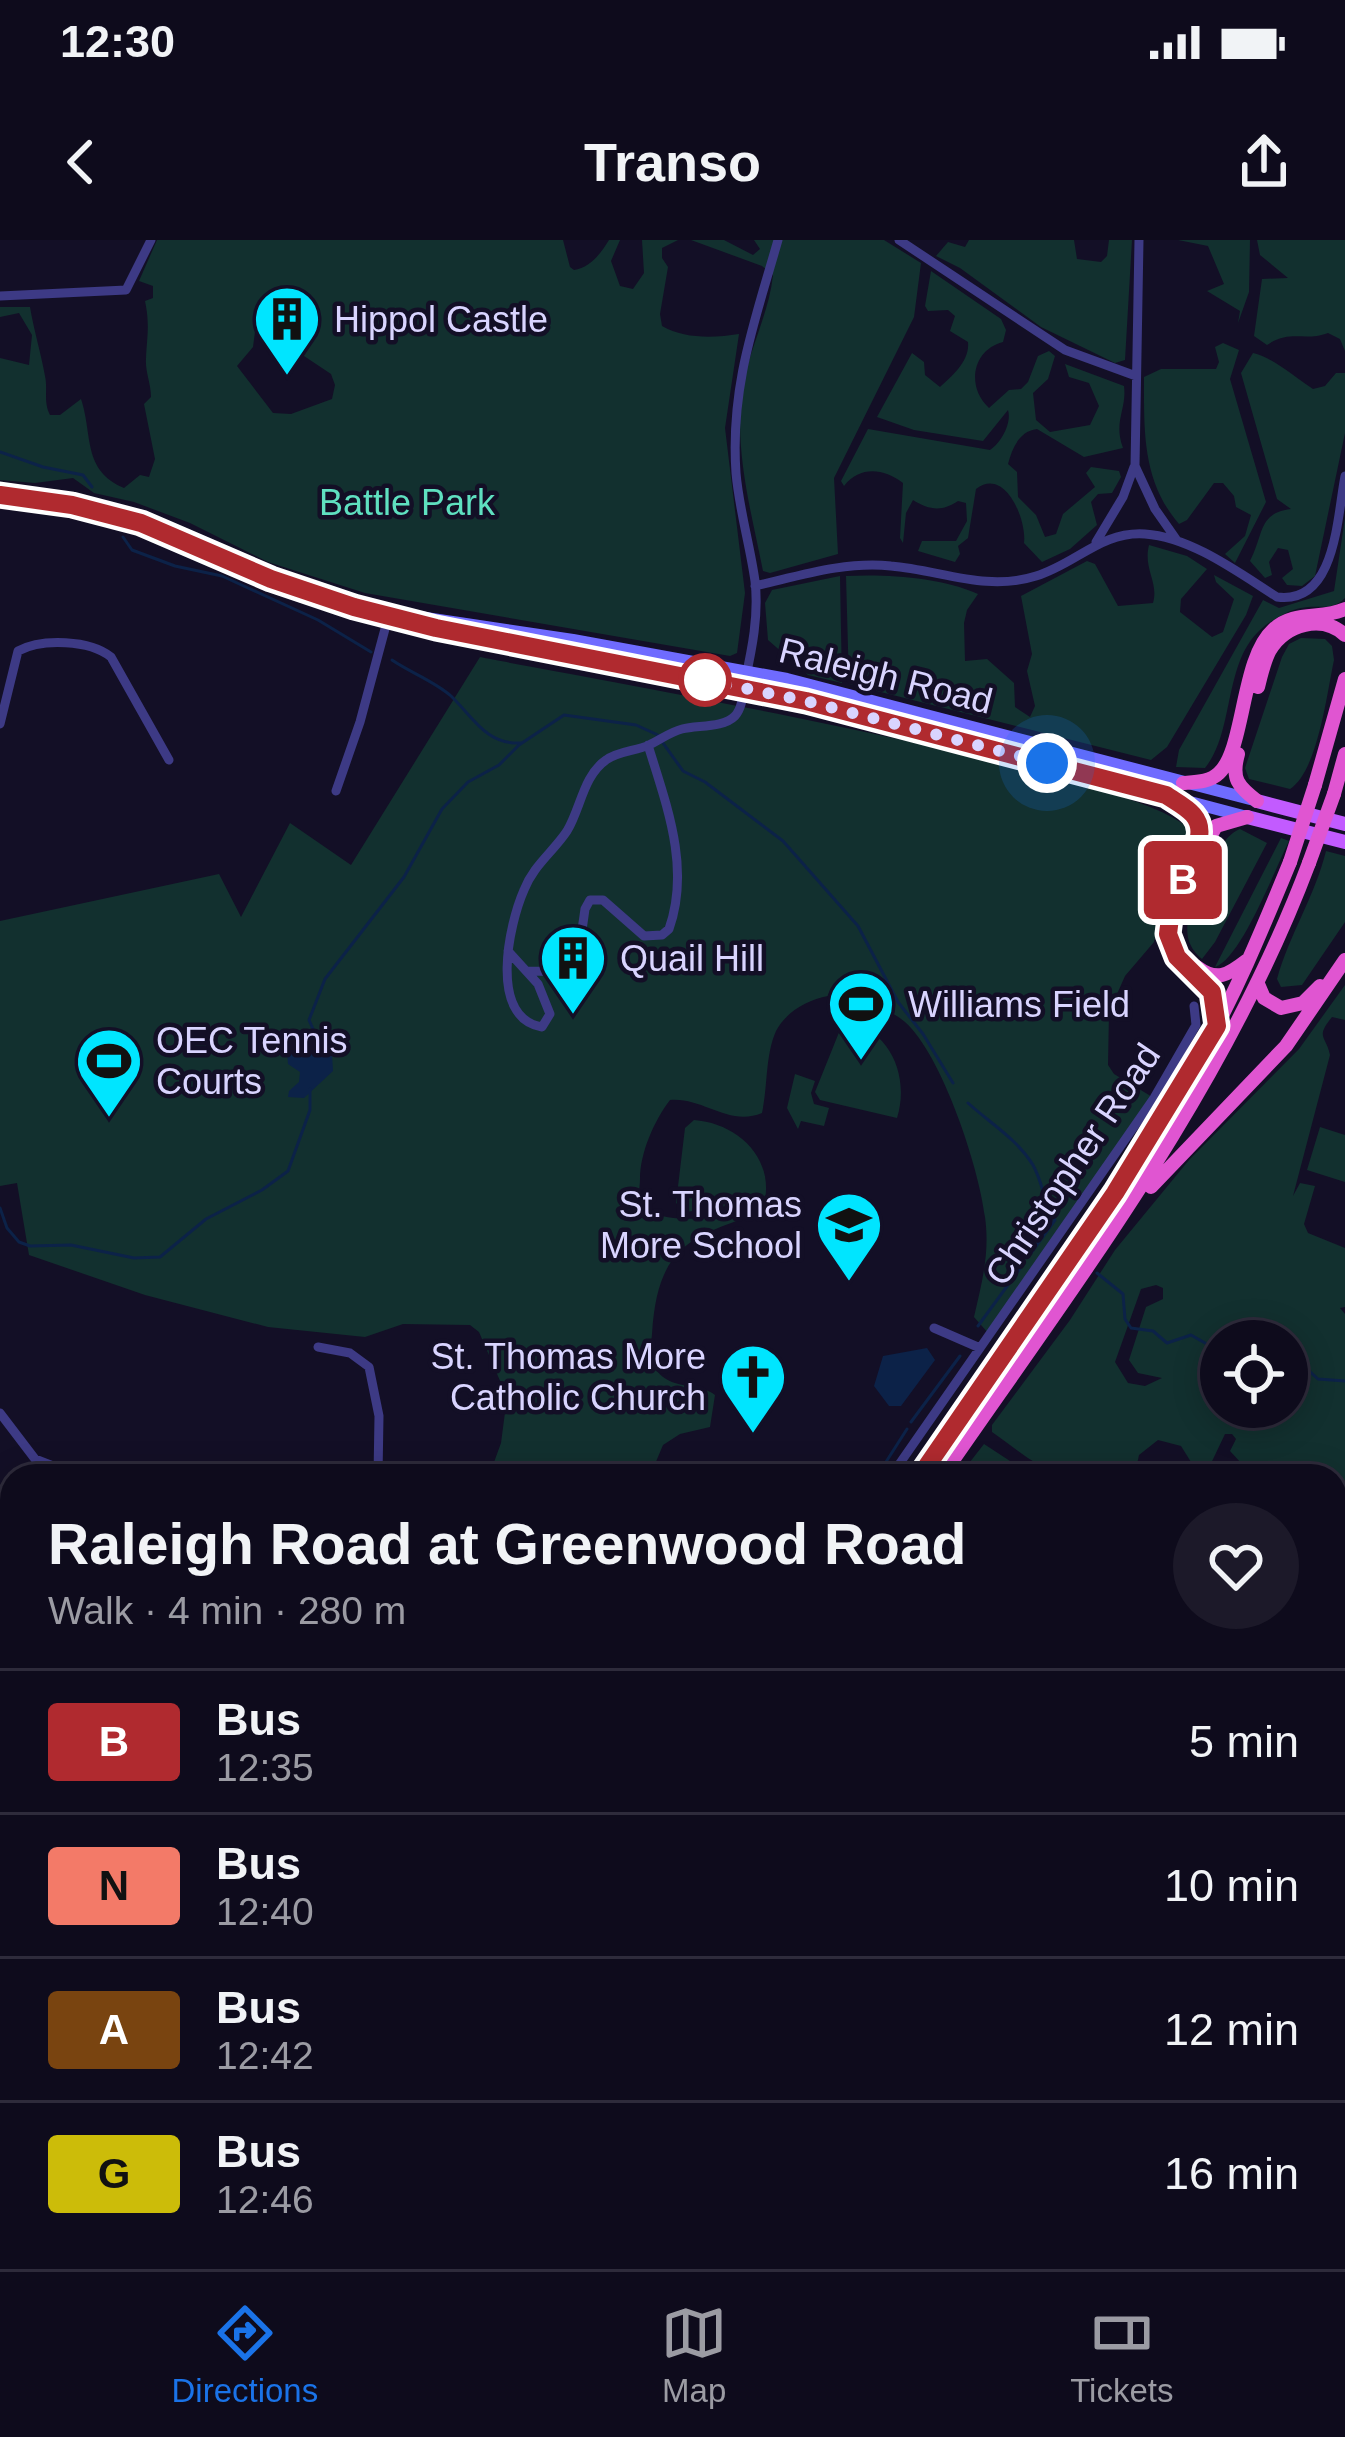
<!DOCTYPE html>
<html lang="en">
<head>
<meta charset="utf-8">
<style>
  :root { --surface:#0e0b1c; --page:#1c1929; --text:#f1f3f6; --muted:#9b9ba3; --line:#2e2b3b; --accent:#1a73e8 }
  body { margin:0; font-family:Helvetica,sans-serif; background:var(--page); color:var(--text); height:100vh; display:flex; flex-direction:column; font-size:45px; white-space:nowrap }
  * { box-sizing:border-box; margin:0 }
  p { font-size:39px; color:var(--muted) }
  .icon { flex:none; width:66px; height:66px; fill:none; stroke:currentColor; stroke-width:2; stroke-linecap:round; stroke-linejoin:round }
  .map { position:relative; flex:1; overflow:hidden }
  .drawer { position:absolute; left:0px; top:1224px; width:1347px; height:807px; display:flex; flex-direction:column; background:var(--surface); border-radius:36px 36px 0 0; box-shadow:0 6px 30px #0003,0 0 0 3px var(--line) }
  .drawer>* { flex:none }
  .badge { padding:0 24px; border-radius:9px; font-size:42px; line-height:78px }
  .buttons { position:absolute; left:1200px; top:1080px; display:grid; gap:24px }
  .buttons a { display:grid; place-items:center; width:108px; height:108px; border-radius:50%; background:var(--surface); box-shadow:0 6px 30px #0003,0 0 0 3px var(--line); font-size:60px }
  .you { position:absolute; width:60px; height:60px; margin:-30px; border:9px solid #fff; border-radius:50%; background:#1a73e8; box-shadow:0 0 0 18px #1a73e833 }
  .map>.badge { position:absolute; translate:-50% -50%; box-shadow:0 0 0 6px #fff }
  .round { display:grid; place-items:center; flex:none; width:126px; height:126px; border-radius:63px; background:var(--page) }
  .headline { display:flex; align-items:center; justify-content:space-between; height:204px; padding:0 48px }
  h1 { font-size:57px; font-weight:800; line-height:90px }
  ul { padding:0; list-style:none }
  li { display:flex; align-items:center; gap:36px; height:144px; padding:0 48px; border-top:3px solid var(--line) }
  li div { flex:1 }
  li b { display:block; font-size:45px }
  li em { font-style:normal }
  li .badge { min-width:132px; font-weight:700; text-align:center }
  .status { display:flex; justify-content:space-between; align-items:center; height:84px; padding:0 60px; background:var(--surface); direction:ltr }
  .status svg { height:33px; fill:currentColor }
  header { display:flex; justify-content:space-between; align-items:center; height:156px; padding:0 48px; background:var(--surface); font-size:54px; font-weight:800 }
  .menu { display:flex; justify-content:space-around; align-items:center; height:168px; border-top:3px solid var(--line); background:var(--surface); font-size:33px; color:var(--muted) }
  .menu a { display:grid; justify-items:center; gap:6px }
  .menu .on { color:var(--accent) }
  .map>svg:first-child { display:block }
  .green { fill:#12302f; fill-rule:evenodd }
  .water { fill:#0c2248 }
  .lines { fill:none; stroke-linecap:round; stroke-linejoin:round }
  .stream { stroke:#0c2248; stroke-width:3 }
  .minor { stroke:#3d3a85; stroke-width:9 }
  .tertiary { stroke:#3d3a85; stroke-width:10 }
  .secondary { stroke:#6f6bff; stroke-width:12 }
  .primary { stroke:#c25bff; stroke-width:14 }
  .trunk { stroke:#e055d1; stroke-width:14 }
  .trunk-bridge { stroke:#e055d1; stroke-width:14 }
  .line-casing { stroke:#fff; stroke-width:27 }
  .line { stroke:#b02a2f; stroke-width:18 }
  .walk { stroke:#d9d4ff; stroke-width:12; stroke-dasharray:0 21.6 }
  .stop-dot { fill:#fff; stroke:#b02a2f; stroke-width:6 }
  .labels { text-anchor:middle; stroke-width:9; stroke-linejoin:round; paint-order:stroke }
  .poi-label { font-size:36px; fill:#d9d4ff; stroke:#130f26; text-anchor:start }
  .park-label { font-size:36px; fill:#5fe0c0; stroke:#130f26 }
  .street-label { font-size:36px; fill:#d9d4ff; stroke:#130f26 }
</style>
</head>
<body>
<div class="status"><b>12:30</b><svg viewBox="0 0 49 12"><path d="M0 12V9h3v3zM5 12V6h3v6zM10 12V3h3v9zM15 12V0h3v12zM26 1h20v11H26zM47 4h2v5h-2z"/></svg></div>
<header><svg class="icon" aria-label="back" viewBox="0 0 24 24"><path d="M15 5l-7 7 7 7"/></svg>Transo<svg class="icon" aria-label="share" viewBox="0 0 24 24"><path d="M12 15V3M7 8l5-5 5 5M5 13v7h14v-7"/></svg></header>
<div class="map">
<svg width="1345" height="2029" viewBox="0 0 1345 2029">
  <rect width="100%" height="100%" fill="#130f26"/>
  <path class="green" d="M157,0h406l7,27 4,3c16,-2 27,-17 35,-30h11l-9,21 9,25 13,3 11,-16 -2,-33h36l-16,8v10l6,9 -8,47 2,12c22,13 52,12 77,8l-14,94 20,165 -8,60 -7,3 -365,-63 -97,-31 -78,-39 -56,-21 -40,-9 -21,-15 -38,5 -35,-3v-122l29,7 3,-30 -13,-22 -19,4v-10h30c4,24 11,46 15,69 3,14 -2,25 5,39h10l21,-16c12,36 1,71 43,89l16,-13 9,2 6,-18 -11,-55 7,-7c0,-13 -6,-26 -5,-38 1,-23 4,-34 -1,-58l8,-3v-12l-14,-5zM256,84l75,50 4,11 -3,14 -41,15 -18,-1 -36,-47 16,-19z
    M691,0h33l29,15 7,-6 -6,-9h130l37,23 -7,54 -80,161 4,76 -68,19 -7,-2c-11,-56 -29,-120 -21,-178 5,-41 27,-78 31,-118l-11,-9z
    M969,0h105l3,19 24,3 6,-6 2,-16h23l-7,120 -10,3 -74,-36 -81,-59 -24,-12 12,-14 17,5z
    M1178,0h72l-1,52 -11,31 2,-12 -33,-20 17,-7 -16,-38z
    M1257,0h88v111l-5,-12 -12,-6c-24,9 -37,-4 -61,12l-13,-9 8,-57 26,-1 -28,-23z
    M931,31l70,48 5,11 -3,12c-31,8 -37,45 -14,66l20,-18 12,-1 7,-7 10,-26 11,-5 6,5 -7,23 -15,14 3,27 14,12 40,-7 9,-19 -10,-23 -20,-6 -4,-13 59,22c3,24 -11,35 -1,62l-39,9 -47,-28c-18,2 -25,20 -29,35l9,8 1,25 18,18 9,22 11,-3 7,-20 32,-27 -9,-14 5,-6 28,4 2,6 -9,16 -14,1 -7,8 6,23 -27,24 -28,13 -18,-19c3,-23 -19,-77 -48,-54l-8,49 -10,8 2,8 -5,8 -37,-11 4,-10h34l11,-20 -1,-18 -8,-2c-16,11 -29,9 -45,-1l-7,13 -3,30 -3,-5 3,-55c-20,-15 -43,-17 -59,3l-3,-5 27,-52 122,21c11,-7 22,-27 18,-40l-25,31 -69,-11 -37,-13 35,-64 12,9 1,13 15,12c12,-11 30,-26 28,-45l-18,-11 5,-15 -7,-6 -20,1 -3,-5z
    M1223,103l16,7 -9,29 36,123 -31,61 -10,-9 20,-18 6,-21 -15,-8 -2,-11 -11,-13h-9l-27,37 -8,4c-37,-43 -35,-93 -35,-147l17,-8h55l3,-7 -4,-15z
    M1253,113c19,4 43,25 60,36l12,-3 11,-13h9v60l-30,143 -13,10 -15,-1 -5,-7 11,-9 -5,-19 -10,-2 -9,14 3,13 -7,3 -15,-17c14,-27 8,-48 41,-52l-14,-10 -36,-126z
    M1345,278v80c-14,14 -26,6 -44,10 -13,2 -31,13 -41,22 -37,34 -25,101 -55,138l-29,-1 3,-17 84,-150 16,8 55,-17z
    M1149,305l38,11 20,13 -26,30 -1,13 32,25 11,-5 11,-33 -18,-17 -2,-7 39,21 -7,19 -79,132 -16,13 -302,-76 -3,-108c41,-2 94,1 132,18l-11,16 -3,13 1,38 22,-2 27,24 1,24 15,10 5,-11 -8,-35 5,-17 -11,-58 66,-35 8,3 23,42 35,-3c6,-21 -10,-34 -4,-58z
    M840,336l2,107 -34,-8 -40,-35 -3,-37 7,-13z
    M1301,398l24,1 7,7 2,14c-7,32 -16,111 -44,129l-41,-10 -4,-11 37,-111 7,-13z
    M480,417c89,18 693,121 712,177l-30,73 -8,35 -29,34 -16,36 -1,53 6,9 40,24 -165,236 -15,-17c8,-35 16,-64 11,-100 -6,-50 -43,-162 -80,-195 -13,-11 -33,-20 -50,-23 -9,-2 -18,-5 -27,-3 -21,4 -42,16 -52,35 -11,25 -8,55 -14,82 -33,14 -59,-16 -92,-13 -16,21 -30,53 -30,79 0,7 -2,14 0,20 13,36 107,13 135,8 -79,30 -117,31 -123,127 -2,15 -2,33 11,43 16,12 38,7 52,18l-5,32 -30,7 -17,11 -13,31h-161l12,-33 6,-46 -28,-65 -9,-7 -67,-1 -38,13 -97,-10 -123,-32 -116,-40 -12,-72 -17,3v-265l219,-47 22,43 49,-94 61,42z
    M1240,589l27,14 -52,99 -13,17c-32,-26 -4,-62 10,-91 8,-16 10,-31 28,-39z
    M1281,598l8,3c-14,28 -48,118 -74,126z
    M1326,611l19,5v66l-43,63 -21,2 -4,-8c12,-44 38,-83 49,-128z
    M1345,745v35l-13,-3c-17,21 -6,18 -2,38l-37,141 7,-13 15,3 -11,38 4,9 37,15v59l-5,1 5,6v170l-10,4v-12h-91l-2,-12 -12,-13 6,-12 -4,-5h-7l-20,42h-17l3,-14 -10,-16 -23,-6 -19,15 -3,14 4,7h-31l-11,-5c-44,16 -71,-15 -106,-39v-7l78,-105 45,-70 74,-90 110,-111zM1156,1045l7,3v11l-17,8 -17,53 9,13 24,5 -17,8 -17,-3 -13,-21 26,-73zM1287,1101v66h-66v-66z
    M844,780c46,9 66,56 53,98l-77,-18 -5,-8z
    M795,834l20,7 -4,12 3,11 15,4 -5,18 -23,-5 -3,8 -11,-21z
    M694,880c41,3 79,35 71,80l-79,12 -10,-9 9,-75z
    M1320,887l25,8v47l-38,-12z
    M984,1204l49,32h-74z
    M1335,1558l10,6v173l-10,52z
    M0,1682l12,4v96l-12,-10z
    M1335,1920l10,2v70l-4,-2 -2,39h-1002l14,-10h984z"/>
  <path class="water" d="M311,796l21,18 1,17 -29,27 -16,-1 1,-6 10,-9 1,-10 -12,-8 -1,-13z
    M927,1108l8,12 -34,46h-12l-15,-20 9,-30z"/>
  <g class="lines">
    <path class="stream" d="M0,212l43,15 40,8 9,12
      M123,297l9,13 43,16 47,10 96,44 53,32
      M392,420c19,13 42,21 59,36 22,21 35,49 70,47
      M663,503l20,28 22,11 78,59 75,85 40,76 25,32 30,49
      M315,804l2,-6 -8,-18 16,-41 79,-102 38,-68 26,-27 31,-17 20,-20 45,-30 72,10 22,10
      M968,863c22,20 49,36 65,62 10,18 11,38 22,55l-24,33
      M0,968l7,20 12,14 11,4 41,-1 63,13 26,-1 46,-38 56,-29 26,-19 22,-61v-21
      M1097,1033l26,21 2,25 6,9 22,3 14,12 24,-8 21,12 9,-1
      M978,1086l46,-63
      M1287,1129l19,-1 12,11 27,2
      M911,1182l49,-66
      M877,1236l30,-47
      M0,1724l12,6
      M415,2019l10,10
      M1309,2019l32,10
      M766,2029l3,-10"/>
    <path class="minor" d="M899,0l166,110 71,26
      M1139,0l-4,226 20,43 21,30
      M0,56l126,-6 25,-50
      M1096,302l27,-45 11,-30
      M755,346c44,-10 90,-25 136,-20 49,4 95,26 145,10 40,-12 65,-45 109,-42 46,3 94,39 132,63 59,8 60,-80 68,-121
      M0,484l18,-73c24,-13 72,-11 93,6l58,103
      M336,551l24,-69 29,-108
      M508,711l30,33 12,30 -8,13c-54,-9 -33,-103 -18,-137 9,-24 29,-38 43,-59 14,-23 16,-55 39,-71 12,-9 30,-9 43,-15 11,-5 21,-13 33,-16 16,-4 41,-1 53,-13 8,-9 8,-24 10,-35 7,-32 14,-66 10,-100 -5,-36 -16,-72 -19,-108 -6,-87 19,-152 42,-233
      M528,731l48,1 9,-63 5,-9h13l41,36 18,-1 7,-6c22,-62 -3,-125 -21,-184
      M934,1088l46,20
      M318,1107l32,6 19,14 10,49 -1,60
      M0,1173l35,46 44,17
      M891,1236l263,-378 42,-73 -2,-19
      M0,1272l12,-14
      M1335,1314l10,11
      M1335,1468l10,-1
      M620,2029l2,-10"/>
    <path class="tertiary" d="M0,1794l12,9
      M1335,1914l10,1
      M260,2019l11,10"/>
    <path class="secondary" d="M0,255l72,10 69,18 189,78 106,27 370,73 441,116
      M419,377l154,23 214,39 467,121"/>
    <path class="primary" d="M1257,561l88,23
      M1247,577l98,25"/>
    <path class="trunk" d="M1258,447c3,-12 6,-26 12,-37 16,-26 52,-36 75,-15
      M1238,514c-7,25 0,32 19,47
      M1183,543c13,-1 27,-1 36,-10 26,-24 22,-114 54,-143 21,-20 48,-10 72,-21
      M1315,545l30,-106
      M1334,554l11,-40
      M1166,555l27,19 7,15c-5,34 -34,68 -32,102 2,43 50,43 49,90
      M1203,610l13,-24 31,-9
      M1197,727c20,15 31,8 49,-6
      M1258,744l6,14 17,10 22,-5 17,-17
      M1151,947l135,-141 59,-86
      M920,1236c93,-137 196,-269 277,-414 37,-64 65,-132 93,-200
      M942,1236c136,-197 282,-387 367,-613
      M234,2019l4,10
      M285,2029l13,-10
      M322,2029l13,-10"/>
    <path class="trunk-bridge" d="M1290,622l25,-77
      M1309,623l25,-69"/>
  </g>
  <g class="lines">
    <g class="line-casing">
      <path id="line" d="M0,255l72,10 69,18 130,56 83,28 82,21 370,73 360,94c16,11 37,19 33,42l-28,73 -3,24 9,23 35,35 5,34 -102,167 -195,283"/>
    </g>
    <use href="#line" class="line"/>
    <path class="walk" d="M705,440l101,21 241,62"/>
  </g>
  <defs>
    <g id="building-pin" transform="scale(3.45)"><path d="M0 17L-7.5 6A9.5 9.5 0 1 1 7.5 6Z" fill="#00e5ff" stroke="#130f26"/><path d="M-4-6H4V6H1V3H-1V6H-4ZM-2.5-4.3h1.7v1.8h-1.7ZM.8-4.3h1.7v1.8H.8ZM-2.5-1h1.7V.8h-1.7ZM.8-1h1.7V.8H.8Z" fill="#111"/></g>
    <g id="stadium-pin" transform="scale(3.45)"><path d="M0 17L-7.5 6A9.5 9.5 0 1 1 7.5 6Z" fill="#00e5ff" stroke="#130f26"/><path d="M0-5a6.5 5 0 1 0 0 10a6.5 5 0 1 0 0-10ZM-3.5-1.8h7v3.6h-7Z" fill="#111"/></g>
    <g id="school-pin" transform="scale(3.45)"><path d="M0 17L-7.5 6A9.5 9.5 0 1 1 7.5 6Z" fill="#00e5ff" stroke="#130f26"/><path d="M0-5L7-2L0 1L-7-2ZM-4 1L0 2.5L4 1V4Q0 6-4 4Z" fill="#111"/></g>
    <g id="church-pin" transform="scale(3.45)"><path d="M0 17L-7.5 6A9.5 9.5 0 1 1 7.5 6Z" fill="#00e5ff" stroke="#130f26"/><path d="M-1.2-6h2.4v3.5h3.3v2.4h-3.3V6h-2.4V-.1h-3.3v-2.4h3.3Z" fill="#111"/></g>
  </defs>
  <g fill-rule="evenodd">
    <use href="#building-pin" x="287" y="79"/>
    <use href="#building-pin" x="573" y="718"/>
    <use href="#stadium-pin" x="861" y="764"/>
    <use href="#stadium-pin" x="109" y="821"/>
    <use href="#school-pin" x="849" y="985"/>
    <use href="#church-pin" x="753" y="1137"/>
  </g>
  <circle class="stop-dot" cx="705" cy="440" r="24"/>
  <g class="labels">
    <g class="poi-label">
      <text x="334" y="92">Hippol Castle</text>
      <text x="620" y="731">Quail Hill</text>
      <text x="908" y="777">Williams Field</text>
      <text x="156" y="813">OEC Tennis<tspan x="156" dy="41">Courts</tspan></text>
      <text x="802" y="977" text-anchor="end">St. Thomas<tspan x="802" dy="41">More School</tspan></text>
      <text x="706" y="1129" text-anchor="end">St. Thomas More<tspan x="706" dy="41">Catholic Church</tspan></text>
    </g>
    <g class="park-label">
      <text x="407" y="275">Battle Park</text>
    </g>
    <g class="street-label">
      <text transform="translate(886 435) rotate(14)" y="13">Raleigh Road</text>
      <text transform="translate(1072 924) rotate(-56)" y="13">Christopher Road</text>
    </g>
  </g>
</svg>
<div class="buttons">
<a><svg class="icon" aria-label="locate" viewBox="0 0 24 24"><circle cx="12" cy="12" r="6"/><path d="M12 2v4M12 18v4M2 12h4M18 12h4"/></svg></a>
</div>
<div class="you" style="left:1047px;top:523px"></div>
<b class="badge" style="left:1183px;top:640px;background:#b02a2f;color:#fff">B</b>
<section class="drawer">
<div class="headline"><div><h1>Raleigh Road at Greenwood Road</h1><p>Walk · 4 min · 280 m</p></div><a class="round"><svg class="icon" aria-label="heart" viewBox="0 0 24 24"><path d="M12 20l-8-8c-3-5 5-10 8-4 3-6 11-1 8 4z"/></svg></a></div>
<ul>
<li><span class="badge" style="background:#b02a2f;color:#fff">B</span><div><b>Bus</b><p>12:35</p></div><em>5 min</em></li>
<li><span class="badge" style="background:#f37a68;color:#111">N</span><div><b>Bus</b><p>12:40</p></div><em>10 min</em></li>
<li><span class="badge" style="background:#794410;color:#fff">A</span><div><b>Bus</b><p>12:42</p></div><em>12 min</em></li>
<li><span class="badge" style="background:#ccbc09;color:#111">G</span><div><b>Bus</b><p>12:46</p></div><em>16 min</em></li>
</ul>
</section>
</div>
<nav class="menu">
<a class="on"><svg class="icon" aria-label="directions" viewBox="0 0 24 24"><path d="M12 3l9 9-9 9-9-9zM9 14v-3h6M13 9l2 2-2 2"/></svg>Directions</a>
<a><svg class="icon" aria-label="map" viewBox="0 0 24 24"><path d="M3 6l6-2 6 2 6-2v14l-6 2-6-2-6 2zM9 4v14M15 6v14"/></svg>Map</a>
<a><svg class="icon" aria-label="tickets" viewBox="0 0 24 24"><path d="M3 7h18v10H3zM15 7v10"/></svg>Tickets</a>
</nav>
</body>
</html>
